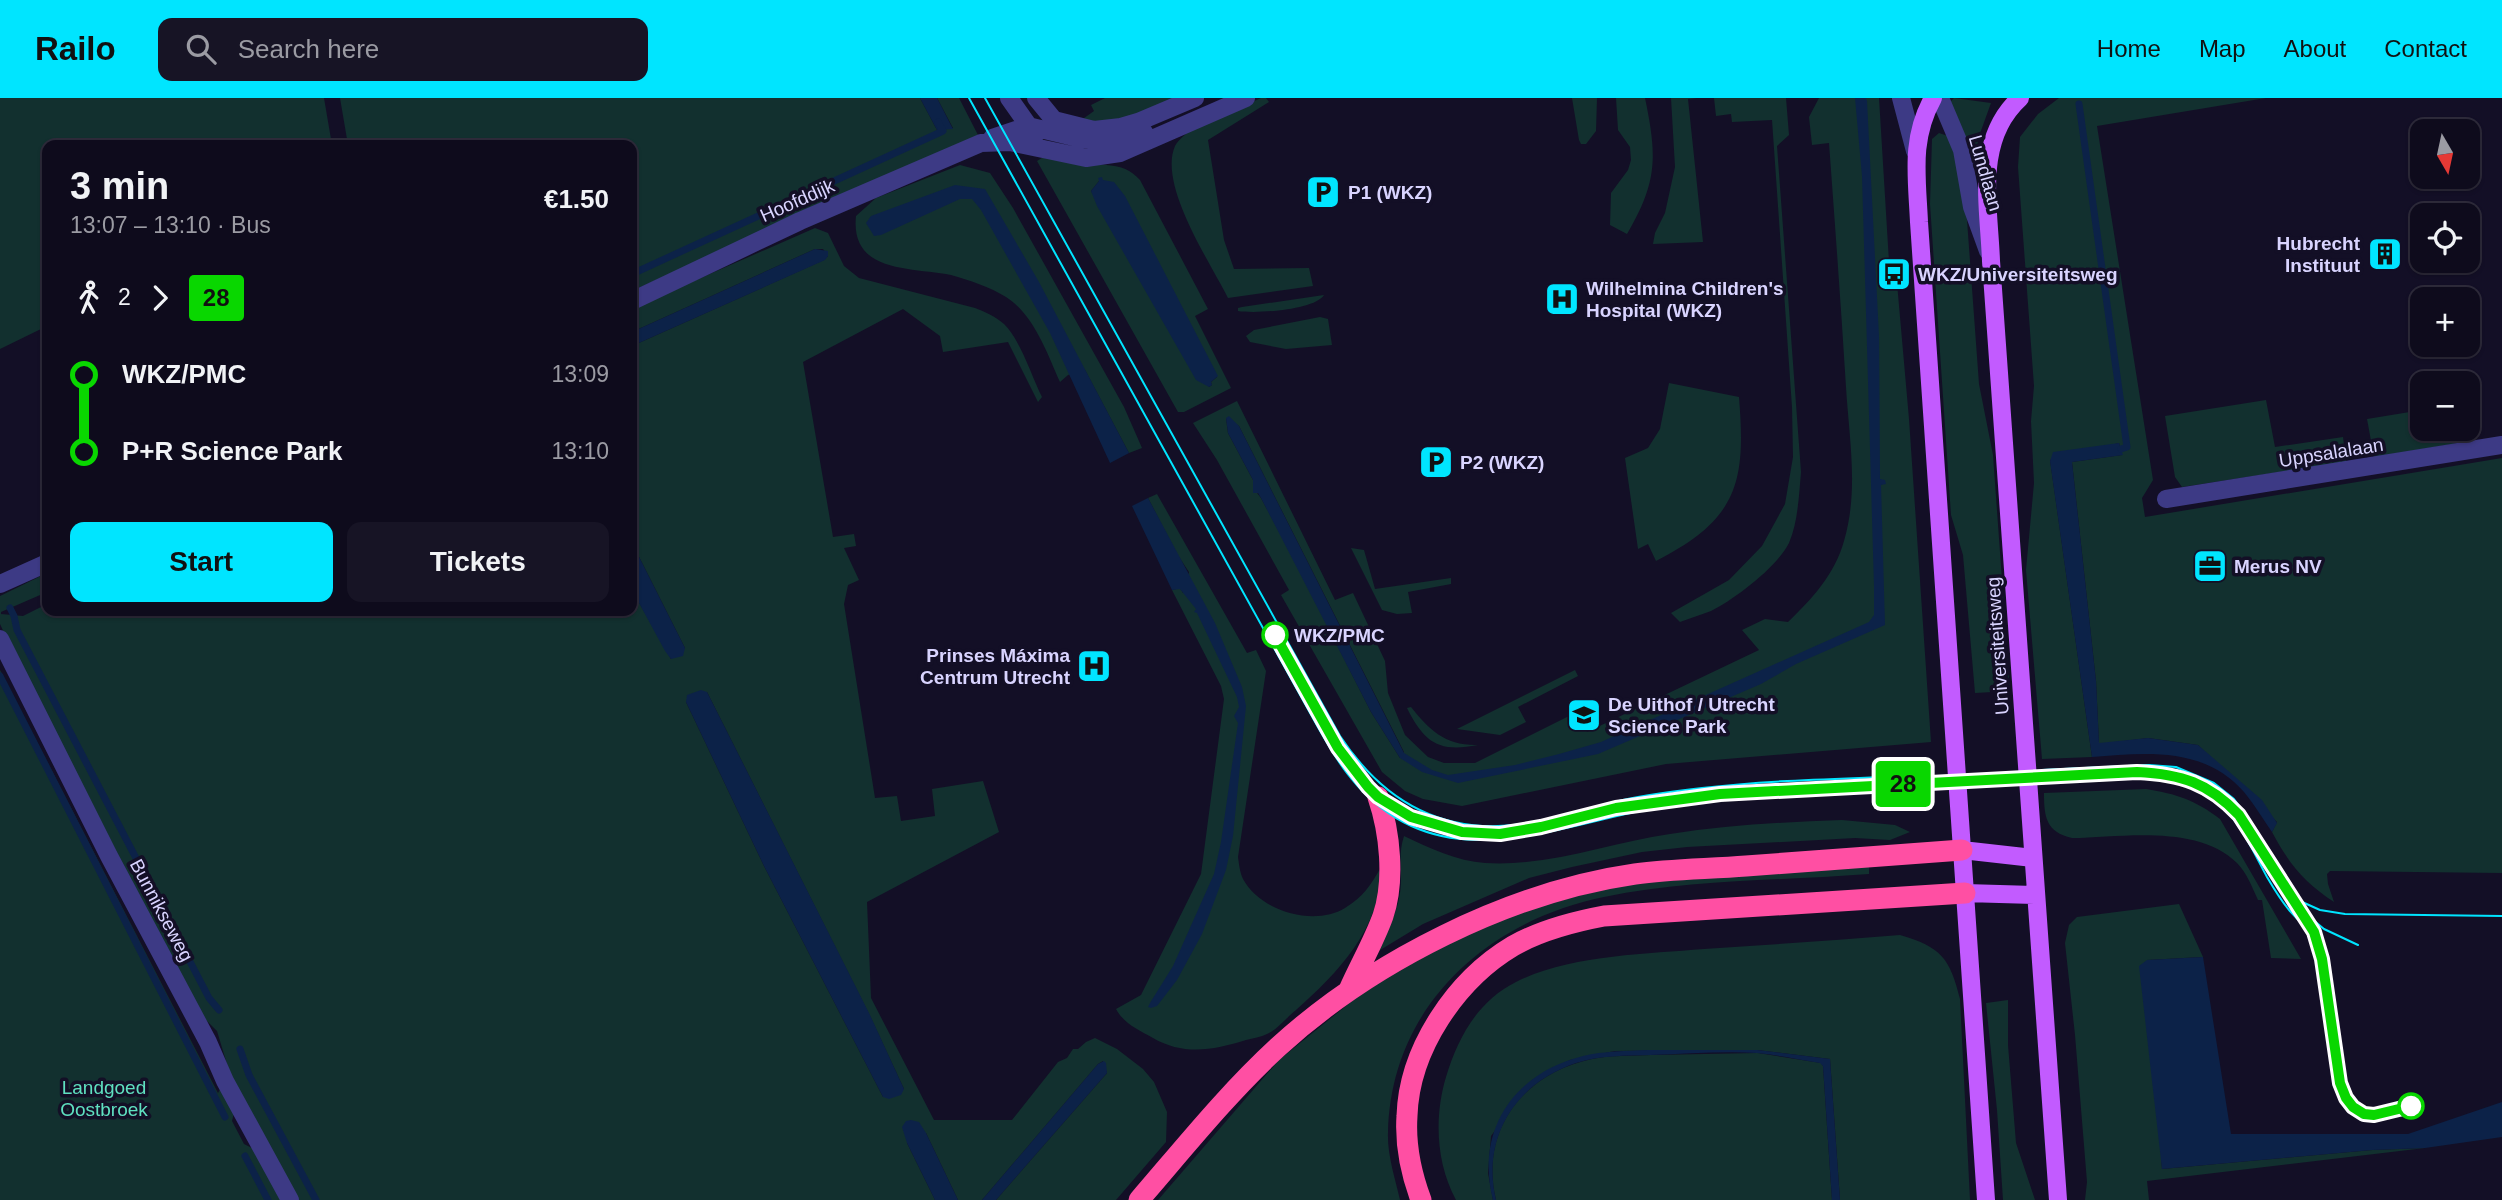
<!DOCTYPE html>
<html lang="en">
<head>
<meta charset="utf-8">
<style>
  :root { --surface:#0e0b1c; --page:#171425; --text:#f1f3f6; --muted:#9b9ba3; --line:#2e2b3b; --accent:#00e5ff }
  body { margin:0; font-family:Helvetica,sans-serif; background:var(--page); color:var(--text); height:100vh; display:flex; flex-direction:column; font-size:26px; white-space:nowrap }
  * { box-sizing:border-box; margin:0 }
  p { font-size:23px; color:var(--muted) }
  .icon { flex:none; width:38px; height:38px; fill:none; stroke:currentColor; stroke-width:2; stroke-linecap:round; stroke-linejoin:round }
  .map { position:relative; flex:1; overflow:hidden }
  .side { position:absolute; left:42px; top:42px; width:595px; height:476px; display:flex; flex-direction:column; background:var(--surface); border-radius:14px; box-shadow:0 2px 5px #0004,0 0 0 2px var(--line) }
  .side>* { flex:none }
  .badge { padding:0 14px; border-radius:5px; font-size:24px; line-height:46px }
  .needle { width:46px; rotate:171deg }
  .buttons { position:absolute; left:2410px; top:21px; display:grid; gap:14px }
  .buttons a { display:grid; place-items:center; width:70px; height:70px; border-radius:14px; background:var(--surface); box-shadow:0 2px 5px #0004,0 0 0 2px var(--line); font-size:35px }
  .map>.badge { position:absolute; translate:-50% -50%; box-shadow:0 0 0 4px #fff }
  .legs { display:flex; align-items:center; gap:10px; height:77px; padding:0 28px; font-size:23px }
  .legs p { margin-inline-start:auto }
  .headline { display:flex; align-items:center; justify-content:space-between; height:119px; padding:0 28px }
  h1 { font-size:38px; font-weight:700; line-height:52px }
  .cta { display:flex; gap:14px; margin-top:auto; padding:14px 28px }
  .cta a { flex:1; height:80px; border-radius:14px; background:var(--accent); color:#111; font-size:28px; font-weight:700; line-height:80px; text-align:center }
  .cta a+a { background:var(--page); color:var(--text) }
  ul { padding:0 28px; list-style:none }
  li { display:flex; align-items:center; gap:24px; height:77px; font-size:26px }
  li i { display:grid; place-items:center; width:10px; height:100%; margin:0 9px; background:currentColor }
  li i::after { content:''; width:18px; height:18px; margin:-9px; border:5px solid; border-radius:50%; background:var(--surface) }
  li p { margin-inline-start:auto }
  li:first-child i { background:linear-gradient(#0000 50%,currentColor 0) }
  li:last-child i { background:linear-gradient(currentColor 50%,#0000 0) }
  header { display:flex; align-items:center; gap:42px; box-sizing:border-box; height:98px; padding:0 35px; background:var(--accent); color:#111 }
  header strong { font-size:33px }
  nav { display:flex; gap:38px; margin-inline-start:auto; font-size:24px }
  .search { width:490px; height:63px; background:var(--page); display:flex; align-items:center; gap:18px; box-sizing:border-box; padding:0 24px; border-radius:14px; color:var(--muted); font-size:26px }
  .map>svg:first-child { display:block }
  .green { fill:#12302f; fill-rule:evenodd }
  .water { fill:#0c2248 }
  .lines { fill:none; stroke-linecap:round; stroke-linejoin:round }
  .stream { stroke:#0c2248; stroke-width:7 }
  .minor { stroke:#3d3a85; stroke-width:18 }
  .major { stroke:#c25bff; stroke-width:18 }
  .highway { stroke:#ff4fa3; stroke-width:21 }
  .tram { stroke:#00e5ff; stroke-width:2 }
  .line-1-casing { stroke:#fff; stroke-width:16 }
  .line-1 { stroke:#09d700; stroke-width:10 }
  .stop-1-dot { fill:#fff; stroke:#09d700; stroke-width:3.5 }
  .labels { text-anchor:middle; stroke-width:7; stroke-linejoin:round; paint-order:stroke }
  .street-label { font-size:19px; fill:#d9d4ff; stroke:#130f26 }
  .poi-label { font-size:19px; font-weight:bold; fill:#d9d4ff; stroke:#130f26; text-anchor:start }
  .stop-label { font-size:19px; font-weight:bold; fill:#d9d4ff; stroke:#130f26; text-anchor:start }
  .park-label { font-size:19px; fill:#5fe0c0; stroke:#130f26 }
</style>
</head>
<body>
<header>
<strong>Railo</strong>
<div class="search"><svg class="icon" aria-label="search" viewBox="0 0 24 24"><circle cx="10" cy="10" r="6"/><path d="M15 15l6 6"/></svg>Search here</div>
<nav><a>Home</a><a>Map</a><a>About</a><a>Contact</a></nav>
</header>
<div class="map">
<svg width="2502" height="1102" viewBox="0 0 2502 1102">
  <rect width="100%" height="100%" fill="#130f26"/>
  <path class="green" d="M0,0h324l8,47h-285v192l-4,-9 -43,21z
    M340,0h580l17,32 16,-2 -16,-30h22l19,37 -346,156v-146h-284z
    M1105,0h75l-53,23 -50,2 17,-12 -3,-6z
    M1261,0h5l3,4 -61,38 16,100 10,29 75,-1 4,18 -85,12c-18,-36 -70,-113 -53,-152 4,-7 10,-11 15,-16z
    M1572,0h25l-1,33 -10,13h-5l-2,-4z
    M1616,0h29c12,58 13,83 -18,136l-17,-9 1,-32 17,-23 3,-10 -1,-13 -12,-17z
    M1671,0h26l-9,1 15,143 -50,2 2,-11 10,-20 10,-46z
    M1714,0h72l3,37 -12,11 24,326c-2,23 -3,50 -12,71 -12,24 -54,56 -78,68 -10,4 -21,7 -31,11l-9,-9 58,-33 33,-34 23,-42 8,-47 -1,-50 -20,-287 -40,2 -1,-8 -15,2z
    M1819,0h60l11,180 7,5 12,136 22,323 -265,22 -204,42 -39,-7 -18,-8 -23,-19 -101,-177 8,-5 -72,-130 -24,-37 44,-22 98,199 18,-7 32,68 3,32 17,42 23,22 16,6h31l102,-51 10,20 172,-82 -17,-20 23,-11 23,3c24,-23 47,-48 56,-81 15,-51 5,-103 2,-154 -5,-81 -11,-162 -17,-244l-17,2 -3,-28zM1226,320l13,8 165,326 -4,6 -29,-46 -83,-164 -27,-50 -7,-9 -1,-9 -25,-47z
    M1954,0l37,5 -13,36 -1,18 -5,4 -24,-57z
    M2059,0h207l-169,28 56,354 -11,18 3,19 357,-59v415l-172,-2 -3,3 1,10 6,18c-30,-20 -45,-38 -62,-70l5,-10 -79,-77 -50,-7 -49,6 -3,-63 -24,-219 50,-7 -3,-12 -69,17 42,297 -50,2 -16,-189 8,-87 -3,-62 3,-35 -16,-219 2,-30 18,-23z
    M1939,35l9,3 16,43 15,205 14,71 17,236 -35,2 -12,-138 -12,-40 -21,-311 2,-65z
    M1045,58c9,2 18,5 27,7 25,4 50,-4 68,17l68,129 -13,7 36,72 -47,24h-6l-141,-251zM1099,83l118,196 -6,5 1,3 -3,2 -2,-3 -116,-193z
    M960,67l30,8 23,35 111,199 18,41 -13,5 -44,-83 -17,5 -8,7c-13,-29 -26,-67 -54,-85 -16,-10 -37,-17 -55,-22 -39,-8 -101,-1 -95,-59l20,-18z
    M815,130l13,5 16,33 15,12 116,30c10,4 20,8 29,16 16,15 28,53 38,73l-4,5 -30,-60 -65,10 -3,-16 -37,-27 -100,53 30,175 21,-3 2,12 -12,2 15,32 -11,5 -4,19 31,194 22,-2 4,25 34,-5 -3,-27 51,-8 16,51 -132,70 4,96 63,122h78l46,-58 9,-4 6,-9h5l8,-7 9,-4 22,11 26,20 11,13 13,30 -1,30 -50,58h-120l111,-127 -4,-12 -5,3 -116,136h-24l-32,-67 -19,10 28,57h-636l-69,-126 -13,-43 -13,-13 -175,-332 -29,-62v-28l47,-23v19l-46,20v2l22,2 24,-12v7h585v-21l39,69 14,-11 -53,-105v-197l192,-86 4,-4 -5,-7h-8l-183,83v-24zM707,594l163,324 34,73 -21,8 -119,-231 -78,-164z
    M1324,197c-9,15 -68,19 -86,16v-3l4,-1z
    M1320,219l8,2 4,26 -46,4 -36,-7 -4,-6 8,-6z
    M1669,285l70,14c7,86 -1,122 -83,164l-8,-17 -10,5 -13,-91 23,-10 12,-19z
    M2266,302l9,47 68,-10 3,25 -164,25 -7,-10 -10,-61z
    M2468,302l4,28 -7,14 -91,15 -7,-38 55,-9v19h46z
    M1157,396l90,159 9,-3 10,21 -28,186c1,7 2,16 5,22 17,32 71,48 102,29 18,-11 26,-23 36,-41 1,60 -43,106 -85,143 -9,7 -19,20 -29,24 -6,3 -14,4 -21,6 -32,10 -62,16 -93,-2 -14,-8 -29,-14 -37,-29l25,-14 60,-121 23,-175 -3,-13 -49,-96 8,-2 3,5 6,-21 -12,-18 -29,-56z
    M1351,450l13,2 11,39 76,-11v6l-43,8 4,21 -15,1 -15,-4z
    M0,572l218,423 5,-9 11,29 -2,8 12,23 12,6 26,50h-282z
    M1575,572l3,6 -60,31 8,15 -26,13 -43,-6z
    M1411,609c18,23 35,39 67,38 -40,8 -54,-3 -71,-37z
    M2146,691c31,5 49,11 74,30l81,140 -30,-1 -9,-58h-4c-6,-13 -11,-27 -21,-37 -39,-39 -115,-26 -165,-25 -26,-6 -28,-21 -28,-45z
    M1842,722l53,5 15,7 -20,8 -35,-2 -168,9 -45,5 -70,15 -43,11 -106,46 -51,31c16,-24 29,-46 29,-76 0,-15 -2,-28 3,-43 25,12 53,25 81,27 63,4 124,-20 185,-29 57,-9 114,-12 172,-14z
    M1869,767v9c-89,7 -178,5 -265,23 -118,24 -213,110 -216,235 -1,22 7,46 12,68h-242l121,-140 78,-63 49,-31 76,-41 69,-22 82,-21z
    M2179,806l24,53 -56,3 15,209 210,-19 53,-2 -278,33 2,19h-64l2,-18 -12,-147 -10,-92 4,-18 8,-8z
    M1900,837c41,12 50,23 60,64l10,201h-130l-10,-141 -73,-9 -142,1 -45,9 -38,20 -41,56 -3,37 5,27h-37c-20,-37 -22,-83 -10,-123 12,-40 32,-76 70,-95 53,-27 130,-28 188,-33 65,-4 131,-9 196,-14z
    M2008,902v45l8,98 19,57h-32l-6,-90 -11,-107z
    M1758,955l63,10 2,3 9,134h-336c-17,-70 28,-127 96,-141 19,-4 40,-3 59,-4 36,-1 71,-1 107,-2z"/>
  <path class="water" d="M920,0h17l16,31 -16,1z
    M1855,0h11l1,3 12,235 1,143 5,1 1,4 -5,1 4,140 -89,39 -35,20 -163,70 -140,29 -36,-11 -22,-14 -29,-46 -110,-214 -3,-5h-5v-13l-25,-47 -2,-15 3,-2 10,10 165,327 28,17 16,5 67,-10 44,-11 42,-12 268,-120 5,-7v-29l-12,-410z
    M1102,79l1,3 11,2 11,14 93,180 -7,6 1,3 -3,2 -13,-7 -99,-174 -6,-15 8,-10 -1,-3z
    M955,87l30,4 54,93 90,171 -19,10 -60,-130 -69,-123 -9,-11h-12l-79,36 -7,1 -8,-13 5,-7z
    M815,151l13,2v5l-3,4 -193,86v-14z
    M2119,345l4,12 -51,7 24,219 3,62 49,-5 50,7 64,55 15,23 -5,9c-9,-13 -18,-28 -28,-40 -40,-46 -99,-39 -152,-35l-42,-296 3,-9z
    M1148,400l67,125 27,64 4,19 -13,130 -7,34 -24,64 -25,46 -20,26 -6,2 -3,-1 2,-4 23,-37 41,-92 7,-32 17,-119 -4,-7 5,-9 -2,-10 -40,-84 -3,-1 2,-3 -16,-20 -8,1 -40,-84z
    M632,445l53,105 -2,8 -12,3 -6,-8 -33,-61z
    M701,592l6,2 163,323 34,74 -3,6 -12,4 -6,-2 -119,-231 -78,-164 1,-7z
    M2203,859l28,177h177l94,-32v35l-77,11 -53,2 -210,19 -23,-203 8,-6z
    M1648,952h109l73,9 10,141h-8l-9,-134 -3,-3c-20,-3 -42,-8 -63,-10 -35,-2 -71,1 -107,2 -24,1 -50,0 -74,8 -60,20 -95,74 -80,137h-3c-18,-70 21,-127 90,-144 21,-5 43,-5 65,-6z
    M1104,963l2,2 1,10 -111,127h-14l116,-136z
    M911,1022l8,2 7,11 32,67h-23l-28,-57 -5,-16 4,-6z"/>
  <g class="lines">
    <path class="stream" d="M2079,6l48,343 -6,2
      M632,176l311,-143 -5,-9
      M10,510l4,8 3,14 192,368 10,12
      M0,578l225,441
      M240,951l9,26 67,125
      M245,1058l23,44"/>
    <path class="minor" d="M1009,0l26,37
      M1036,0l18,22 40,10 27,-3 17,-5 57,-24
      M1901,0l14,53
      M1940,0l22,52 10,57 16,44
      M992,40l36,-12 54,13 19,2 25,-2 18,-7
      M632,203l168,-80 181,-78 29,-1 76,16 34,-5 126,-55
      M2166,401l336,-54
      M0,486l47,-21
      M0,541l109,217 99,186 17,39 65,119"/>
    <path class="major" d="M1933,0c-23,41 -16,79 -14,124l67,978
      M2020,0c-46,42 -31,107 -29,163l67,939
      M1962,752l71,8
      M1965,795l71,2"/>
    <path class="highway" d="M1349,892c11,-25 25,-49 34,-74 12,-35 7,-84 -5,-119
      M1139,1102c45,-52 88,-106 139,-153 93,-85 231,-155 357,-173 36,-5 74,-5 111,-8 72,-5 144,-11 216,-16
      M1421,1102c-10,-27 -16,-55 -14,-84 2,-67 49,-136 106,-170 28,-16 59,-24 91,-30l361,-23"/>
    <path class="tram" d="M969,0l350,631c10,17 19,34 32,49 90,111 212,42 326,26 83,-12 170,-13 254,-16
      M985,0l355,638c41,62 98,97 174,89 37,-4 73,-17 109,-25 26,-6 52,-9 79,-12 75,-9 152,-9 228,-13
      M2042,672l107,-5 27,2 38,16 20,16 18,25 54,90 18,15 34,16
      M2043,685c59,-3 141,-21 185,29 17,20 27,43 39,65 14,24 28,46 54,58
      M2300,803l20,9 25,4 157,2"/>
  </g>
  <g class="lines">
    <g class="line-1-casing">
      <path id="line-1" d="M1275,537l63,113 30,39 10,10 33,20 51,15 38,2 41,-7 75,-19 104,-14 417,-22c44,2 72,11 102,43l75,117 8,27 18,124 6,15 7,9 11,7 10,1 37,-9"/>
    </g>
    <use href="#line-1" class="line-1"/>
  </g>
  <defs>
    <g id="parking-square" transform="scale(1.75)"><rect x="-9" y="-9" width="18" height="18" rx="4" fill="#00e5ff" stroke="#130f26"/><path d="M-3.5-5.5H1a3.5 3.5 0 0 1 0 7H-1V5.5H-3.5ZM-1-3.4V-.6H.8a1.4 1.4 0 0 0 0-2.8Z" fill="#111"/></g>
    <g id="building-square" transform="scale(1.75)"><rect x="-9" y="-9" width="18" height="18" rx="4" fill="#00e5ff" stroke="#130f26"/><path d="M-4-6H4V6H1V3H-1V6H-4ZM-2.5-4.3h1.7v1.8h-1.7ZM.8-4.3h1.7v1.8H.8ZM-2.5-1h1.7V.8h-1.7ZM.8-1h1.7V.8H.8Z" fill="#111"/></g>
    <g id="bus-square" transform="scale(1.75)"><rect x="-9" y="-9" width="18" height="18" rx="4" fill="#00e5ff" stroke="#130f26"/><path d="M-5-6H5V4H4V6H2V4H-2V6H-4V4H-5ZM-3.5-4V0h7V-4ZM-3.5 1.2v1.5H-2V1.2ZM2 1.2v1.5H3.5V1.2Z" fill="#111"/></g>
    <g id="hospital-square" transform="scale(1.75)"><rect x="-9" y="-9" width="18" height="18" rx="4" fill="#00e5ff" stroke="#130f26"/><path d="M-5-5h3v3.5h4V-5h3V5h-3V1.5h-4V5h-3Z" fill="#111"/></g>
    <g id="office-square" transform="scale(1.75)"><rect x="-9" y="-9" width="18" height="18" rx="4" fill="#00e5ff" stroke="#130f26"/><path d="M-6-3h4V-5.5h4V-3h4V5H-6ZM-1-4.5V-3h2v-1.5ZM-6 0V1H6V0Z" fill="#111"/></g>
    <g id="university-square" transform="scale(1.75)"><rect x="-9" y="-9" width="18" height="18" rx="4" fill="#00e5ff" stroke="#130f26"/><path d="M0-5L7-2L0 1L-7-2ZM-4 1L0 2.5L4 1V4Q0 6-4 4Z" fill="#111"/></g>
  </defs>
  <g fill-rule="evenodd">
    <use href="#parking-square" x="1323" y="94"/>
    <use href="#building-square" x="2385" y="156"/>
    <use href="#bus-square" x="1894" y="176"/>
    <use href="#hospital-square" x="1562" y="201"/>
    <use href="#parking-square" x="1436" y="364"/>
    <use href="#office-square" x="2210" y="468"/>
    <use href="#hospital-square" x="1094" y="568"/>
    <use href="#university-square" x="1584" y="617"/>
  </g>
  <g class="stop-1-dot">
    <circle cx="1275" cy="537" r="12"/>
    <circle cx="2411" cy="1008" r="12"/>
  </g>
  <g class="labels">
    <g class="street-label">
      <text transform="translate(1986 75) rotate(74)" y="7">Lundlaan</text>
      <text transform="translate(797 102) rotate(-24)" y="7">Hoofddijk</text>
      <text transform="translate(2331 354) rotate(-9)" y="7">Uppsalalaan</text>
      <text transform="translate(1997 548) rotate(-94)" y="7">Universiteitsweg</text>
      <text transform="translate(162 812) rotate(62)" y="7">Bunnikseweg</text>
    </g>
    <g class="poi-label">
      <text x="1348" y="101">P1 (WKZ)</text>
      <text x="2360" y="152" text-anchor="end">Hubrecht<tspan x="2360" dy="22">Instituut</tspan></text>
      <text x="1918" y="183">WKZ/Universiteitsweg</text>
      <text x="1586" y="197">Wilhelmina Children's<tspan x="1586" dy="22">Hospital (WKZ)</tspan></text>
      <text x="1460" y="371">P2 (WKZ)</text>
      <text x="2234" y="475">Merus NV</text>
      <text x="1070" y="564" text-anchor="end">Prinses Máxima<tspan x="1070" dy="22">Centrum Utrecht</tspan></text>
      <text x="1608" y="613">De Uithof / Utrecht<tspan x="1608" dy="22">Science Park</tspan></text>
    </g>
    <g class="stop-label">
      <text x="1294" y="544">WKZ/PMC</text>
    </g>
    <g class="park-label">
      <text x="104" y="996">Landgoed<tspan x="104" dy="22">Oostbroek</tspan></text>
    </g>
  </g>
</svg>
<div class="buttons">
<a><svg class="needle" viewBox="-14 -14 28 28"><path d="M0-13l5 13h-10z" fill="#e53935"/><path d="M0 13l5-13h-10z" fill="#9b9ba3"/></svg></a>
<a><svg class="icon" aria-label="locate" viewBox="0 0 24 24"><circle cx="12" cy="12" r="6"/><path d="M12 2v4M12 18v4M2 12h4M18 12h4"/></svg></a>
<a>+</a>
<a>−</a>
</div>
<b class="badge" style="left:1903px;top:686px;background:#09d700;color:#111">28</b>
<section class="side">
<div class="headline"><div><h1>3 min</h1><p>13:07 – 13:10 · Bus</p></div><b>€1.50</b></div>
<div class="legs"><svg class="icon" aria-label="walk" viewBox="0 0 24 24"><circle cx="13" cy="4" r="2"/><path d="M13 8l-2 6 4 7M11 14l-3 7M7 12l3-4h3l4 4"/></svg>2<svg class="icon" aria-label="forward" viewBox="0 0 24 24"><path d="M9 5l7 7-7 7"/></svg><b class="badge" style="background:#09d700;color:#111">28</b></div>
<ul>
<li><i style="color:#09d700"></i><b>WKZ/PMC</b><p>13:09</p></li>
<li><i style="color:#09d700"></i><b>P+R Science Park</b><p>13:10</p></li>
</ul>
<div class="cta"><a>Start</a><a>Tickets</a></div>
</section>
</div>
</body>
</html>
